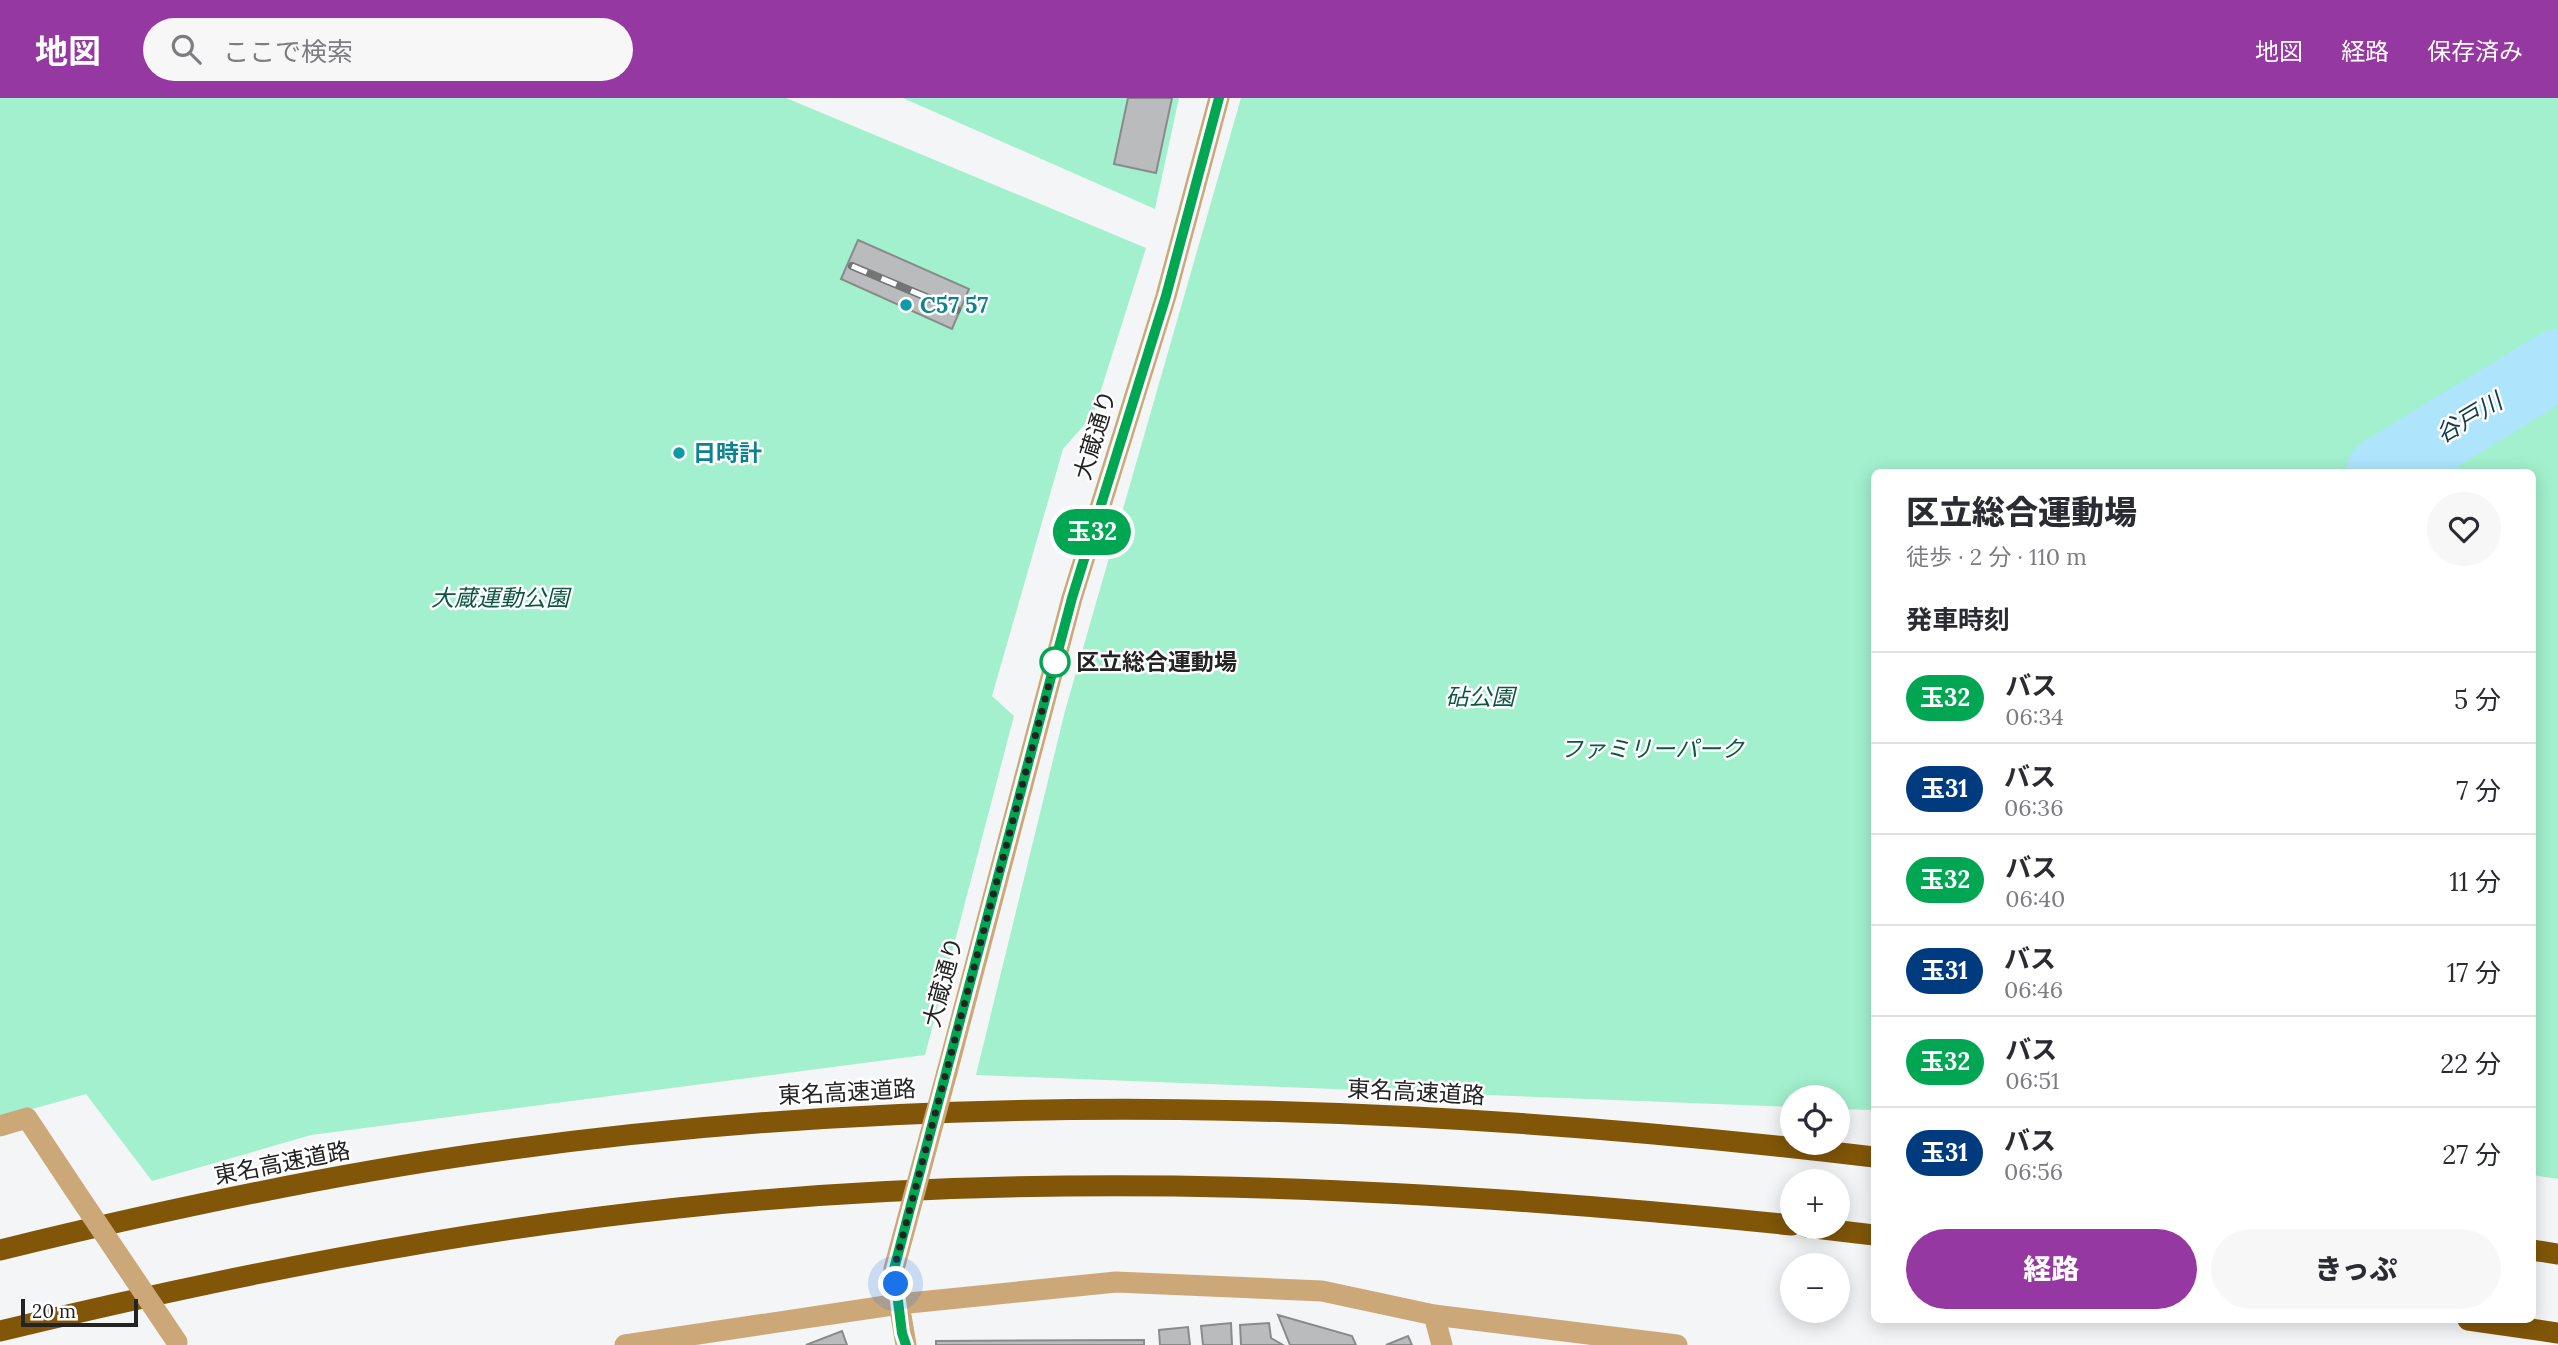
<!DOCTYPE html>
<html lang="ja">
<head>
<meta charset="utf-8">
<style>
  :root { --surface:#fff; --page:#f7f7f7; --text:#2b2b33; --muted:#7c7c81; --line:#e1e1e2; --accent:#9638a1 }
  body { margin:0; font-family:Lora,"Noto Sans JP",serif; background:var(--page); color:var(--text); height:100vh; display:flex; flex-direction:column; font-size:26px; white-space:nowrap }
  * { box-sizing:border-box; margin:0 }
  p { font-size:23px; color:var(--muted) }
  .icon { flex:none; width:38px; height:38px; fill:none; stroke:currentColor; stroke-width:2; stroke-linecap:round; stroke-linejoin:round }
  .map { position:relative; flex:1; overflow:hidden }
  .panel { position:absolute; left:1871px; top:371px; width:665px; height:854px; display:flex; flex-direction:column; background:var(--surface); border-radius:10px; box-shadow:0 4px 18px #0003 }
  .panel>* { flex:none }
  .badge { padding:0 14px; border-radius:23px; font-size:24px; line-height:46px }
  .tools { position:absolute; left:1780px; top:987px; display:grid; gap:14px }
  .tools a { display:grid; place-items:center; width:70px; height:70px; border-radius:50%; background:var(--surface); box-shadow:0 4px 18px #0003; font-size:35px }
  .scale { position:absolute; left:21px; bottom:18px; width:117px; box-sizing:border-box; padding-left:7px; border:4px solid #232323; border-top:0; font-size:19px; line-height:24px; white-space:nowrap; color:#232323; -webkit-text-stroke:5px #fff; paint-order:stroke }
  .you { position:absolute; width:35px; height:35px; margin:-18px; border:5px solid #fff; border-radius:50%; background:#1a73e8; box-shadow:0 0 0 10px #1a73e833 }
  .map>.badge { position:absolute; translate:-50% -50%; box-shadow:0 0 0 4px #fff }
  h2 { padding:0 35px; font-size:26px; line-height:63px }
  .round { display:grid; place-items:center; flex:none; width:74px; height:74px; border-radius:37px; background:var(--page) }
  .overview { display:flex; align-items:center; justify-content:space-between; height:119px; padding:0 35px }
  h1 { font-size:33px; font-weight:800; line-height:52px }
  .button { display:flex; gap:14px; margin-top:auto; padding:14px 35px }
  .button a { flex:1; height:80px; border-radius:42px; background:var(--accent); color:#fff; font-size:28px; font-weight:800; line-height:80px; text-align:center }
  .button a+a { background:var(--page); color:var(--text) }
  ul { padding:0; list-style:none }
  li { display:flex; align-items:center; gap:21px; height:91px; padding:0 35px; border-top:2px solid var(--line) }
  li div { flex:1 }
  li b { display:block; font-size:26px }
  li em { font-style:normal }
  li .badge { min-width:77px; font-weight:700; text-align:center }
  header { display:flex; align-items:center; gap:42px; box-sizing:border-box; height:98px; padding:0 35px; background:var(--accent); color:#fff }
  header strong { font-size:33px }
  nav { display:flex; gap:38px; margin-inline-start:auto; font-size:24px }
  .search { width:490px; height:63px; background:var(--page); display:flex; align-items:center; gap:18px; box-sizing:border-box; padding:0 24px; border-radius:38px; color:var(--muted); font-size:26px }
  .map>svg:first-child { display:block }
  .green { fill:#a2f0cd }
  .lines { fill:none; stroke-linecap:round; stroke-linejoin:round }
  .river { stroke:#aee4fc; stroke-width:70 }
  .building { fill:#babbbc; stroke:#8a8a8b; stroke-width:2 }
  .minor { stroke:#cca879; stroke-width:21 }
  .highway { stroke:#815608; stroke-width:21 }
  .rail-casing { stroke:#737474; stroke-width:8 }
  .rail { stroke:#fff; stroke-width:5; stroke-dasharray:16; stroke-linecap:butt }
  .minor-bridge { stroke:#cca879; stroke-width:21 }
  .line-casing { stroke:#fff; stroke-width:16 }
  .line { stroke:#00a651; stroke-width:10 }
  .walk { stroke:#232323; stroke-width:7; stroke-dasharray:0 12.6 }
  .culture-dot { fill:#0f9aa8; stroke:#fff; stroke-width:2.5 }
  .stop-dot { fill:#fff; stroke:#00a651; stroke-width:3.5 }
  .labels { text-anchor:middle; stroke-width:5; stroke-linejoin:round; paint-order:stroke }
  .culture-label { font-size:23px; font-weight:bold; fill:#0d838f; stroke:#fff; text-anchor:start }
  .street-label { font-size:23px; fill:#232323; stroke:#fff }
  .park-label { font-size:23px; font-style:italic; fill:#0b583e; stroke:#fff }
  .stop-label { font-size:23px; font-weight:bold; fill:#232323; stroke:#fff; text-anchor:start }
  .water-label { font-size:24px; font-style:italic; fill:#113d4d; stroke:#fff }
</style>
</head>
<body>
<header>
<strong>地図</strong>
<div class="search"><svg class="icon" aria-label="search" viewBox="0 0 24 24"><circle cx="10" cy="10" r="6"/><path d="M15 15l6 6"/></svg>ここで検索</div>
<nav><a>地図</a><a>経路</a><a>保存済み</a></nav>
</header>
<div class="map">
<svg width="2558" height="1247" viewBox="0 0 2558 1247">
  <rect width="100%" height="100%" fill="#f4f5f6"/>
  <path class="green" d="M0,0h786l360,150 -53,167 -30,34 -71,247 22,20 -89,339 -614,80 -159,46 -66,-87 -86,24z
    M903,0h276l-24,111z
    M1241,0h1317v1081l-26,-4v-703h-658v638l-36,-1v-12h-46v10l-816,-32 89,-364z"/>
  <g class="lines">
    <path class="river" d="M2381,374l177,-108"/>
  </g>
  <path class="building" d="M1128,0h44l-16,75 -42,-9z
    M858,142l111,49 -17,40 -111,-50z
    M1278,1217l74,21 4,9h-66z
    M1231,1225l1,22h-29l-2,-19z
    M1269,1225l2,15 12,7h-42l-1,-20z
    M1188,1229l2,18h-30l-1,-15z
    M842,1233l5,14h-41z
    M1408,1238l4,9h-26z
    M1144,1242v5h-208v-4z"/>
  <g class="lines">
    <path class="minor" d="M947,974l125,-474 94,-302 53,-198
      M0,1028l27,-8 47,71
      M897,1194l9,53
      M1434,1217l8,30
      M625,1247l274,-41 217,-22 206,9 112,24 243,30"/>
    <path class="highway" d="M1806,1129l68,8
      M0,1152c159,-39 321,-74 484,-97 460,-66 930,-51 1390,4
      M2532,1152l26,4
      M2468,1222l90,13
      M0,1233c224,-54 449,-99 678,-123 371,-40 744,-21 1114,17"/>
    <g class="rail-casing">
      <path id="rail" d="M852,168l105,44"/>
    </g>
    <use href="#rail" class="rail"/>
    <path class="minor-bridge" d="M74,1091l103,153
      M896,1186l-2,-15 53,-197"/>
  </g>
  <g class="lines">
    <g class="line-casing">
      <path id="line" d="M906,1247l-4,-12 -8,-64 178,-671 94,-302 53,-198"/>
    </g>
    <use href="#line" class="line"/>
    <path class="walk" d="M896,1186l-2,-15 163,-615 -2,8"/>
  </g>
  <g class="culture-dot">
    <circle cx="906" cy="207" r="7"/>
    <circle cx="679" cy="355" r="7"/>
  </g>
  <circle class="stop-dot" cx="1055" cy="564" r="14"/>
  <g class="labels">
    <g class="culture-label">
      <text x="920" y="215">C57 57</text>
      <text x="693" y="363">日時計</text>
    </g>
    <g class="street-label">
      <text transform="translate(1095 337) rotate(-73)" y="8">大蔵通り</text>
      <text transform="translate(943 884) rotate(-75)" y="8">大蔵通り</text>
      <text transform="translate(847 994) rotate(-3)" y="8">東名高速道路</text>
      <text transform="translate(1416 994) rotate(3)" y="8">東名高速道路</text>
      <text transform="translate(282 1065) rotate(-11)" y="8">東名高速道路</text>
    </g>
    <g class="park-label">
      <text x="500" y="508">大蔵運動公園</text>
      <text x="1480" y="607">砧公園</text>
      <text x="1652" y="659">ファミリーパーク</text>
    </g>
    <g class="stop-label">
      <text x="1076" y="572">区立総合運動場</text>
    </g>
    <g class="water-label">
      <text transform="translate(2469 320) rotate(-31)" y="8">谷戸川</text>
    </g>
  </g>
</svg>
<div class="tools">
<a><svg class="icon" aria-label="locate" viewBox="0 0 24 24"><circle cx="12" cy="12" r="6"/><path d="M12 2v4M12 18v4M2 12h4M18 12h4"/></svg></a>
<a>+</a>
<a>−</a>
</div>
<div class="scale">20 m</div>
<div class="you" style="left:896px;top:1186px"></div>
<b class="badge" style="left:1092px;top:434px;background:#00a651;color:#fff">玉32</b>
<section class="panel">
<div class="overview"><div><h1>区立総合運動場</h1><p>徒歩 · 2 分 · 110 m</p></div><a class="round"><svg class="icon" aria-label="heart" viewBox="0 0 24 24"><path d="M12 20l-8-8c-3-5 5-10 8-4 3-6 11-1 8 4z"/></svg></a></div>
<h2>発車時刻</h2>
<ul>
<li><span class="badge" style="background:#00a651;color:#fff">玉32</span><div><b>バス</b><p>06:34</p></div><em>5 分</em></li>
<li><span class="badge" style="background:#003b80;color:#fff">玉31</span><div><b>バス</b><p>06:36</p></div><em>7 分</em></li>
<li><span class="badge" style="background:#00a651;color:#fff">玉32</span><div><b>バス</b><p>06:40</p></div><em>11 分</em></li>
<li><span class="badge" style="background:#003b80;color:#fff">玉31</span><div><b>バス</b><p>06:46</p></div><em>17 分</em></li>
<li><span class="badge" style="background:#00a651;color:#fff">玉32</span><div><b>バス</b><p>06:51</p></div><em>22 分</em></li>
<li><span class="badge" style="background:#003b80;color:#fff">玉31</span><div><b>バス</b><p>06:56</p></div><em>27 分</em></li>
</ul>
<div class="button"><a>経路</a><a>きっぷ</a></div>
</section>
</div>
</body>
</html>
